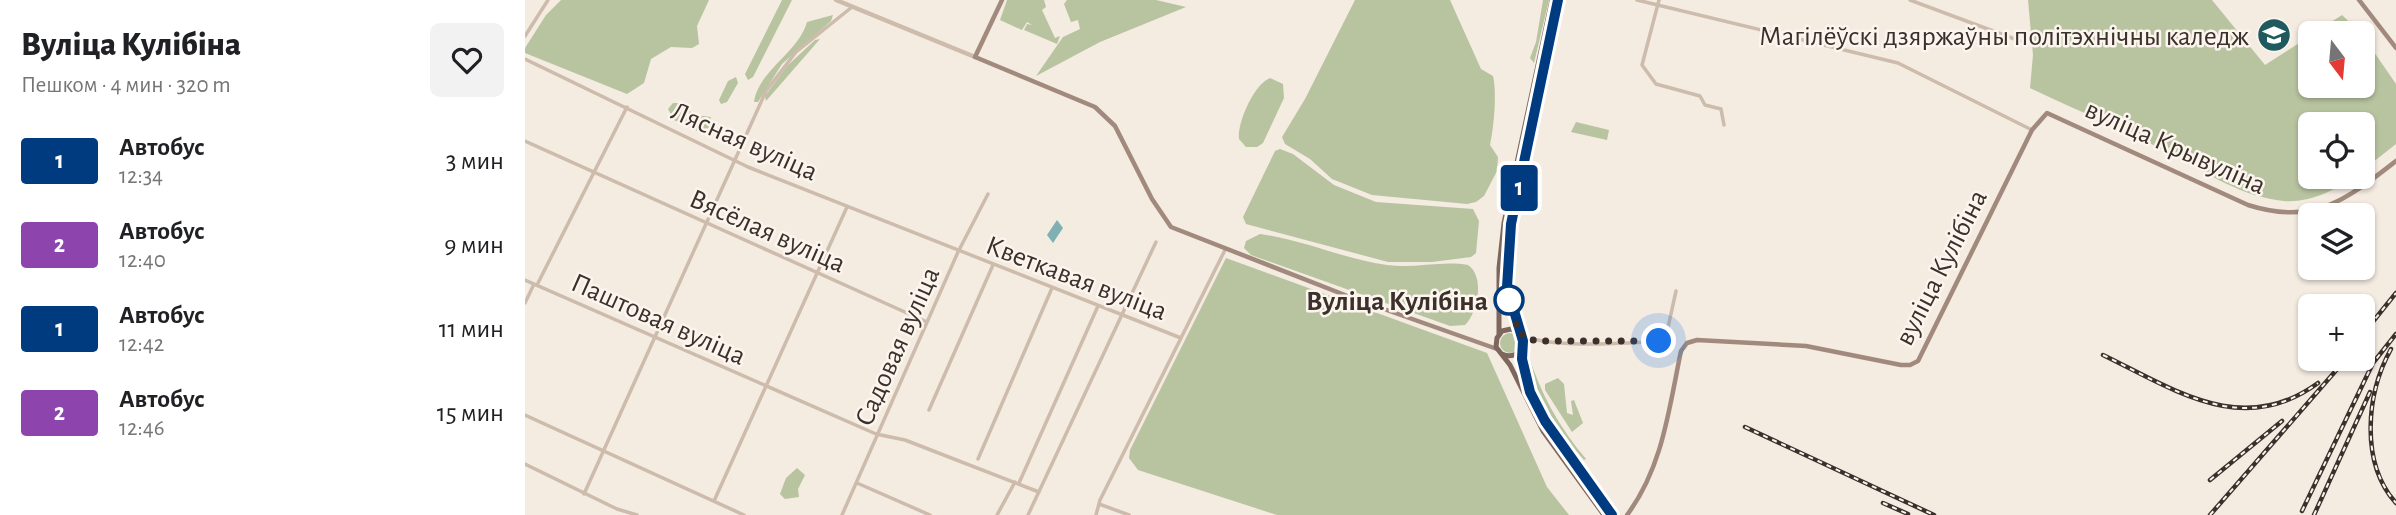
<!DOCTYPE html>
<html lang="ru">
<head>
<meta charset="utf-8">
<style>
  :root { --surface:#fff; --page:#f2f2f2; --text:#202124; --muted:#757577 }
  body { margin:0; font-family:"Alegreya Sans",sans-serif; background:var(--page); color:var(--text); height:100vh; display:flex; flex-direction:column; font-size:26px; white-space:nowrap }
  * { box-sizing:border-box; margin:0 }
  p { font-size:23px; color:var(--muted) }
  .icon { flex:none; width:38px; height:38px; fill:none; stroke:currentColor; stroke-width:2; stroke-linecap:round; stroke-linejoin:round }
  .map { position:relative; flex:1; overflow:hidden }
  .drawer { display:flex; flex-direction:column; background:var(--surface); width:525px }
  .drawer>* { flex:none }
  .badge { padding:0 14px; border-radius:5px; font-size:24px; line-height:46px }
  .needle { width:46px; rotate:164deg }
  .tools { position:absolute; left:1773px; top:21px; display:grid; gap:14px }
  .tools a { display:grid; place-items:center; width:77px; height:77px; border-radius:10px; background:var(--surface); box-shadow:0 2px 5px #0004; font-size:35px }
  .you { position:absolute; width:35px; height:35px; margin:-18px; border:5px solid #fff; border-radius:50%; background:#1a73e8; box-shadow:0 0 0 10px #1a73e833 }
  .map>.badge { position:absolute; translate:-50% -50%; box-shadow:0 0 0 4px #fff }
  .round { display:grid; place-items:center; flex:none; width:74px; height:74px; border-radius:10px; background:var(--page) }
  .headline { display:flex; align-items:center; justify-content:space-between; height:119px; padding:0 21px }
  h1 { font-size:33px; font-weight:800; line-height:52px }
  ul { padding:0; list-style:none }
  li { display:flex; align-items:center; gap:21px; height:84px; padding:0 21px }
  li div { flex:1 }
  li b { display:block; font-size:26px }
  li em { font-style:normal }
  li .badge { min-width:77px; font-weight:700; text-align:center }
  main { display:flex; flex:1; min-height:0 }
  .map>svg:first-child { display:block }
  .green { fill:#b8c4a0 }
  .water { fill:#7fb0b2 }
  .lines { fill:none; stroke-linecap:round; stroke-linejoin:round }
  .minor { stroke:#cdbbac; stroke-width:3.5 }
  .tertiary { stroke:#cdbbac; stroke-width:4.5 }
  .secondary { stroke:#a18a7d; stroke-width:4.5 }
  .primary { stroke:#7d675c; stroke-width:5 }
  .rail-casing { stroke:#3b302b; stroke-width:4.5 }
  .rail { stroke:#fbf5ee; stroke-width:2; stroke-dasharray:5; stroke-linecap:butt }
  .line-casing { stroke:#fff; stroke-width:16 }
  .line { stroke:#003b80; stroke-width:10 }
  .walk { stroke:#3b302b; stroke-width:7; stroke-dasharray:0 12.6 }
  .stop-dot { fill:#fff; stroke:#003b80; stroke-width:3.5 }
  .labels { text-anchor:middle; stroke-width:5; stroke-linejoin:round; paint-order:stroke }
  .poi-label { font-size:28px; fill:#3b302b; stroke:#fbf5ee; text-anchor:end }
  .street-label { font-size:28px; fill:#3b302b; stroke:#fbf5ee }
  .stop-label { font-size:28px; font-weight:bold; fill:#3b302b; stroke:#fbf5ee; text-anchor:end }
</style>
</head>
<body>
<main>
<section class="drawer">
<div class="headline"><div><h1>Вуліца Кулібіна</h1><p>Пешком · 4 мин · 320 m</p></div><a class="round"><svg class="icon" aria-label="heart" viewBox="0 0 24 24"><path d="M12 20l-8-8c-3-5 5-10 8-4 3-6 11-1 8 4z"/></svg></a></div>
<ul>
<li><span class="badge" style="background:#003b80;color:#fff">1</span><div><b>Автобус</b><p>12:34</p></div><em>3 мин</em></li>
<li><span class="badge" style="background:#8e44ad;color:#fff">2</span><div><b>Автобус</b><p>12:40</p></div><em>9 мин</em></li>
<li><span class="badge" style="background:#003b80;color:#fff">1</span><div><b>Автобус</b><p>12:42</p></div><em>11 мин</em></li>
<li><span class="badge" style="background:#8e44ad;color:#fff">2</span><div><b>Автобус</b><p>12:46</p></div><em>15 мин</em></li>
</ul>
</section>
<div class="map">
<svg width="1871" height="515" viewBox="0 0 1871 515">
  <rect width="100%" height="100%" fill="#f4ebe1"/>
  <path class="green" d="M36,0h148l-12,26 2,18 -7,4 -21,-1 -20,12 -7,24 -17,11 -102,-41v-5l21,-33z
    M257,0h10l-39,77 -5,3 -3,-6z
    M482,0h37l2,7 -4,3 13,28 5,-2 -3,8 -33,-14 3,-6 5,1 -5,-3 -5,8 -22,-10z
    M542,0h89l30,7 -86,35 -64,34 27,-39 17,-8 -2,-9 -7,2 -7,-18z
    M830,0h95l31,69 12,7c4,17 1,50 -3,69l8,12 -1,14 -13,25 -8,6 -9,2 -95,-9 -40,-16 -22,-20 -25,-15 -3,-7 23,-38z
    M1018,0h6l-15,63 -4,-5 6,-16z
    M1503,0h184l53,65 45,-29v50h53v-50l33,48v60l-33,26v-46h-53v53h43c-18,14 -45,26 -69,24 -42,-4 -77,-28 -113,-47 -46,-24 -95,-44 -141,-66l3,-33z
    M308,15l-2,6 -49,43 -24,38h-4c4,-31 45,-50 53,-80z
    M1817,15l19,18h-47z
    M295,39l-54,62 -1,-5 22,-30 28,-26z
    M211,77l2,6 -11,19 -6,2 -2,-4 9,-19z
    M745,78l13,6 1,14 -21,45 -6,4h-11l-7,-8c-2,-16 15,-55 31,-61z
    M154,103l16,12 16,2 -2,11 -12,3 -23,-11 -6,-11 5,-6z
    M1051,122l33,8 -2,10 -36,-8z
    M755,149l13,5 41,31 42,17 97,7 6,12 -3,32 -5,4 -39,5h-44l-142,-38 -3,-7 32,-66z
    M735,234c44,6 83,25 127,31 27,4 55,-5 81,0 17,11 10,48 -3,60l-15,1 -199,-71 -7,-7 2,-7z
    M701,258l261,95 60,134 22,28h-292l-139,-45 -9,-12 1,-8z
    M975 343a10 10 0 1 1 20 0a10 10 0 1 1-20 0Z
    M1003,353c12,40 31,74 58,106l-2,1 -7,-8 -3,1c-21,-29 -44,-60 -49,-97z
    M1033,378l6,6 3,29 6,2 -2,-14 3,-1 9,23 -11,9 -27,-42v-6z
    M272,468l8,7 -7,14 1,8 -14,2 -5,-5 6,-16z"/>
  <path class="water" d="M532,220l6,8 -10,15 -6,-8z"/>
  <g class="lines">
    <path class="minor" d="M1112,0l261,63 134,67
      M1134,0l-17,65 14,19 44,12 5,9 16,4 3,16
      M1385,0l110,41
      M0,36l23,-36
      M0,59l223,108 433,171
      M0,141l402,181
      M0,280l351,154 29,6 134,52
      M12,285l90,-178
      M0,303l9,-19
      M997,336c38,13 101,7 143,5l11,-50
      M404,410l64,-145
      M0,415l219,100
      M453,459l74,-171
      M0,464l92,45 20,6
      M332,483l73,32
      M494,483l79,-177
      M59,494l182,-403 30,-39 56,-45
      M189,501l133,-294
      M574,504l30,11
      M317,515l116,-263 30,-58
      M472,515l18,-33
      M503,515l128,-273
      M571,515l4,-15 125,-250"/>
    <path class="tertiary" d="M311,0l139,57"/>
    <path class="secondary" d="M477,0l-27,57 120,50 20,19 37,73 19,28 179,70 147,52
      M1834,0l37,48
      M1102,515c36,-48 42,-107 54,-164l6,-8 10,-3 109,6 95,19h9l8,-4 114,-231 15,-17 201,92c66,21 98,-5 148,-44"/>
    <path class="primary" d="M994,333l-12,-46 4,-63 47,-224
      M974,334v-66l5,-45 48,-223
      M997,349c2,63 54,118 90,166
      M977,354c9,4 17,1 21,-9l-4,-12 -8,-4 -9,2 -5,7 -1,9 14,18 33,66 61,84"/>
    <g class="rail-casing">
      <path id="rail" d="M1838,334l33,-41
        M1866,349c-25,45 -31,114 5,154
        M1578,355c72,35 140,83 215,28
        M1220,427l189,88
        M1685,480l72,-59
        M1358,503l25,11
        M1777,511l71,-148 23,-29
        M1685,515l136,-156
        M1789,515l56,-123"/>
    </g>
    <use href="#rail" class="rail"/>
  </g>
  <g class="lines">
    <g class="line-casing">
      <path id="line" d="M1033,0l-47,224 -4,63 16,54 -1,18 8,33 15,29 67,94"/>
    </g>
    <use href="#line" class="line"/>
    <path class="walk" d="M984,300l10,33 16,8h124"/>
  </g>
  <defs>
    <g id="university-disc" transform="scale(1.75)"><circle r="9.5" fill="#1f5a5e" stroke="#fbf5ee"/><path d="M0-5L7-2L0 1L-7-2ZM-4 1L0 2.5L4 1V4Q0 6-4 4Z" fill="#fff"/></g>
  </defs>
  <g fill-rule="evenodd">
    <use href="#university-disc" x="1749" y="35"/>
  </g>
  <circle class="stop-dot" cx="984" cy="300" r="14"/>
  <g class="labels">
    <g class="poi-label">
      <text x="1724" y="45">Магілёўскі дзяржаўны політэхнічны каледж</text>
    </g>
    <g class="street-label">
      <text transform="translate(220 140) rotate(24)" y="10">Лясная вуліца</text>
      <text transform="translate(1651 146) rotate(24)" y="10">вуліца Крывуліна</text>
      <text transform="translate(243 230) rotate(24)" y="10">Вясёлая вуліца</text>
      <text transform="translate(1415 267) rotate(-63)" y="10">вуліца Кулібіна</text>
      <text transform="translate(552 277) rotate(21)" y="10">Кветкавая вуліца</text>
      <text transform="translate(134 318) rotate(24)" y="10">Паштовая вуліца</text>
      <text transform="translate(371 346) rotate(-66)" y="10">Садовая вуліца</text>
    </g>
    <g class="stop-label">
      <text x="963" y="310">Вуліца Кулібіна</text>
    </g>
  </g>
</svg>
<div class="tools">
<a><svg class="needle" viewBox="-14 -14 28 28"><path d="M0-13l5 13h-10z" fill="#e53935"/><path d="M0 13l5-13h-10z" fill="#757577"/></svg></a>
<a><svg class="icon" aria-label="locate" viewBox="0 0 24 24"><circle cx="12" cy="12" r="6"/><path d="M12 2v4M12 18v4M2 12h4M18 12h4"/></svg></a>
<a><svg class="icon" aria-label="layers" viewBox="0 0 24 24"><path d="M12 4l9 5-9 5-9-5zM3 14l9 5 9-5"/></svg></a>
<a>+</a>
</div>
<div class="you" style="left:1134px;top:341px"></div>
<b class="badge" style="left:994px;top:188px;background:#003b80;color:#fff">1</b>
</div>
</main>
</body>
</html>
